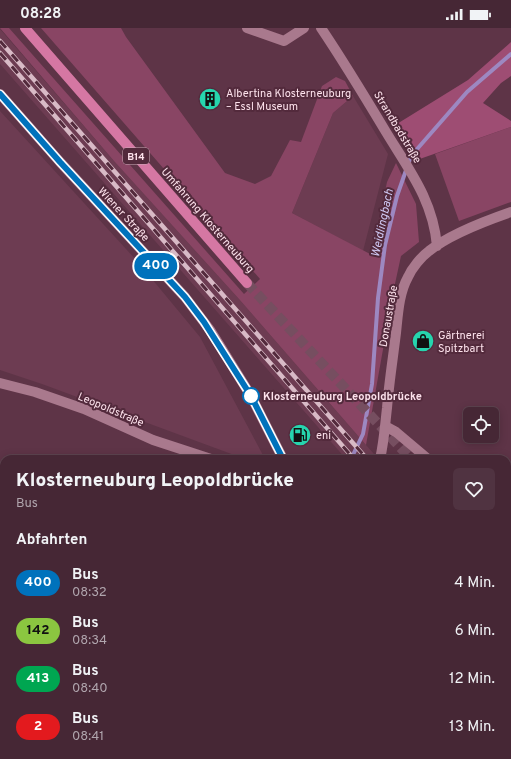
<!DOCTYPE html>
<html lang="de">
<head>
<meta charset="utf-8">
<style>
  :root { --surface:#462735; --page:#503341; --text:#f1f3f6; --muted:#b0a5ad; --line:#5e4450 }
  body { margin:0; font-family:Overpass,sans-serif; background:var(--page); color:var(--text); height:100vh; display:flex; flex-direction:column; font-size:15px; white-space:nowrap }
  * { box-sizing:border-box; margin:0 }
  p { font-size:13px; color:var(--muted) }
  .icon { flex:none; width:22px; height:22px; fill:none; stroke:currentColor; stroke-width:2; stroke-linecap:round; stroke-linejoin:round }
  .map { position:relative; flex:1; overflow:hidden }
  .side { position:absolute; left:0px; top:427px; width:511px; height:304px; display:flex; flex-direction:column; background:var(--surface); border-radius:12px 12px 0 0; box-shadow:0 2px 10px #0003,0 0 0 1px var(--line) }
  .side>* { flex:none }
  .badge { padding:0 8px; border-radius:13px; font-size:14px; line-height:26px }
  .fabs { position:absolute; left:463px; top:379px; display:grid; gap:8px }
  .fabs a { display:grid; place-items:center; width:36px; height:36px; border-radius:6px; background:var(--surface); box-shadow:0 2px 10px #0003,0 0 0 1px var(--line); font-size:20px }
  .map>.badge { position:absolute; translate:-50% -50%; box-shadow:0 0 0 2px #fff }
  h2 { padding:0 16px; font-size:15px; line-height:36px }
  .round { display:grid; place-items:center; flex:none; width:42px; height:42px; border-radius:6px; background:var(--page) }
  .head { display:flex; align-items:center; justify-content:space-between; height:68px; padding:0 16px }
  h1 { font-size:19px; font-weight:800; line-height:30px }
  ul { padding:0; list-style:none }
  li { display:flex; align-items:center; gap:12px; height:48px; padding:0 16px }
  li div { flex:1 }
  li b { display:block; font-size:15px }
  li em { font-style:normal }
  li .badge { min-width:44px; font-weight:700; text-align:center }
  .status { display:flex; justify-content:space-between; align-items:center; height:28px; padding:0 20px; background:var(--surface); direction:ltr }
  .status svg { height:11px; fill:currentColor }
  .map>svg:first-child { display:block }
  .built { fill:#6d3c52 }
  .green { fill:#894564 }
  .forest { fill:#9e4d73 }
  .lines { fill:none; stroke-linecap:round; stroke-linejoin:round }
  .stream { stroke:#9d88c1; stroke-width:4 }
  .major-tunnel { stroke:#764e60; stroke-width:10; stroke-dasharray:10 5; stroke-linecap:butt }
  .minor { stroke:#a9798d; stroke-width:10 }
  .major { stroke:#d577a3; stroke-width:10 }
  .rail-casing { stroke:#d8bac6; stroke-width:4.5 }
  .rail { stroke:#532a3c; stroke-width:3; stroke-dasharray:9; stroke-linecap:butt }
  .line-casing { stroke:#fff; stroke-width:9 }
  .line { stroke:#0072bc; stroke-width:6 }
  .stop-dot { fill:#fff; stroke:#0072bc; stroke-width:2 }
  .labels { text-anchor:middle; stroke-width:4; stroke-linejoin:round; paint-order:stroke }
  .shield { fill:#532a3c; stroke:#caabb7; stroke-width:1 }
  .shield-label { font-size:10px; font-weight:bold; fill:#fde2ec }
  .poi-label { font-size:11px; fill:#fde2ec; stroke:#532a3c; text-anchor:start }
  .street-label { font-size:11px; fill:#fde2ec; stroke:#532a3c }
  .stop-label { font-size:11px; font-weight:bold; fill:#fde2ec; stroke:#532a3c; text-anchor:start }
  .water-label { font-size:12px; font-style:italic; fill:#cfc8f2; stroke:#532a3c }
</style>
</head>
<body>
<div class="status"><b>08:28</b><svg viewBox="0 0 49 12"><path d="M0 12V9h3v3zM5 12V6h3v6zM10 12V3h3v9zM15 12V0h3v12zM26 1h20v11H26zM47 4h2v5h-2z"/></svg></div>
<div class="map">
<svg width="511" height="731" viewBox="0 0 511 731">
  <rect width="100%" height="100%" fill="#5e3447"/>
  <path class="built" d="M0,1l114,132 125,138 127,146 8,9 -2,5h-26l-346,-395z
    M353,68l35,58 -25,97 -71,-38 41,-100z
    M0,83l137,150 63,76 65,122h-20l-203,-75 -42,-14z
    M507,573l4,4v41l-4,-5z"/>
  <path class="green" d="M0,0h9l235,266 16,-15 -219,-251h80l5,9 99,136 30,11 16,-8 19,-36 11,2 21,-56 14,-9 9,4 8,15 -20,17 -41,100 80,42 15,-73 9,-19 20,41 3,38 -18,14 -8,37 -27,152 -127,-146 -125,-138z
    M511,99v75l-52,19 -24,-67z"/>
  <path class="forest" d="M511,14v34l-10,7 -18,20 28,18v6l-97,34 -22,-34 76,-47z"/>
  <g class="lines">
    <path class="stream" d="M351,431l12,-25 9,-50 6,-86 7,-53 12,-49 14,-40 56,-64 44,-38
      M337,727l2,4"/>
    <path class="major-tunnel" d="M247,255l164,176
      M507,534l4,5"/>
    <path class="minor" d="M247,0l37,13 20,-13
      M321,0c23,34 44,69 65,104 23,38 47,68 51,114
      M0,66l60,68 125,135 25,33 41,66 32,63
      M0,355l35,9 49,17 69,31 58,19
      M385,398l11,6 32,27
      M380,431c4,-17 5,-34 7,-51 2,-25 6,-50 9,-75 2,-19 3,-40 12,-56 4,-9 13,-20 21,-26 21,-17 56,-30 82,-39
      M507,464l4,-7
      M507,512l4,4
      M0,690l4,1
      M507,696l4,5
      M93,727l9,4
      M84,731l3,-4
      M213,731l1,-4"/>
    <path class="major" d="M25,0l222,255"/>
    <g class="rail-casing">
      <path id="rail" d="M0,13l367,418
        M0,25l354,406
        M507,564l4,5
        M507,591l4,5
        M507,606l4,5"/>
    </g>
    <use href="#rail" class="rail"/>
  </g>
  <g class="lines">
    <g class="line-casing">
      <path id="line" d="M0,66l60,68 125,135 19,25 47,74 32,63"/>
    </g>
    <use href="#line" class="line"/>
  </g>
  <defs>
    <g id="building-disc" transform="scale(1.15)"><circle r="9.5" fill="#26d5ae" stroke="#532a3c"/><path d="M-4-6H4V6H1V3H-1V6H-4ZM-2.5-4.3h1.7v1.8h-1.7ZM.8-4.3h1.7v1.8H.8ZM-2.5-1h1.7V.8h-1.7ZM.8-1h1.7V.8H.8Z" fill="#111"/></g>
    <g id="shop-disc" transform="scale(1.15)"><circle r="9.5" fill="#26d5ae" stroke="#532a3c"/><path d="M-5-2.5h2.3a2.7 3.5 0 0 1 5.4 0H5L5.5 6h-11ZM-1.5-2.5h3a1.5 2.3 0 0 0-3 0Z" fill="#111"/></g>
    <g id="fuel-disc" transform="scale(1.15)"><circle r="9.5" fill="#26d5ae" stroke="#532a3c"/><path d="M-5.5-6h7V0h2V4h1.3V-2.5L3-4.5l.8-.8L6-3V5H2.5V1h-1V6h-7ZM-4.2-4.7v3.2H.2V-4.7Z" fill="#111"/></g>
  </defs>
  <g fill-rule="evenodd">
    <use href="#building-disc" x="210" y="71"/>
    <use href="#shop-disc" x="423" y="313"/>
    <use href="#fuel-disc" x="300" y="407"/>
  </g>
  <circle class="stop-dot" cx="251" cy="368" r="8"/>
  <g class="labels">
    <rect class="shield" x="123" y="120" width="26" height="16" rx="3"/>
    <g class="shield-label">
      <text x="136" y="132">B14</text>
    </g>
    <g class="poi-label">
      <text x="226" y="69">Albertina Klosterneuburg<tspan x="226" dy="13">– Essl Museum</tspan></text>
      <text x="438" y="311">Gärtnerei<tspan x="438" dy="13">Spitzbart</tspan></text>
      <text x="316" y="411">eni</text>
    </g>
    <g class="street-label">
      <text transform="translate(398 99) rotate(59)" y="4">Strandbadstraße</text>
      <text transform="translate(124 186) rotate(47)" y="4">Wiener Straße</text>
      <text transform="translate(208 192) rotate(49)" y="4">Umfahrung Klosterneuburg</text>
      <text transform="translate(388 288) rotate(-80)" y="4">Donaustraße</text>
      <text transform="translate(111 381) rotate(23)" y="4">Leopoldstraße</text>
    </g>
    <g class="stop-label">
      <text x="263" y="372">Klosterneuburg Leopoldbrücke</text>
    </g>
    <g class="water-label">
      <text transform="translate(382 195) rotate(-78)" y="4">Weidlingbach</text>
    </g>
  </g>
</svg>
<div class="fabs">
<a><svg class="icon" aria-label="locate" viewBox="0 0 24 24"><circle cx="12" cy="12" r="6"/><path d="M12 2v4M12 18v4M2 12h4M18 12h4"/></svg></a>
</div>
<b class="badge" style="left:156px;top:238px;background:#0072bc;color:#fff">400</b>
<section class="side">
<div class="head"><div><h1>Klosterneuburg Leopoldbrücke</h1><p>Bus</p></div><a class="round"><svg class="icon" aria-label="heart" viewBox="0 0 24 24"><path d="M12 20l-8-8c-3-5 5-10 8-4 3-6 11-1 8 4z"/></svg></a></div>
<h2>Abfahrten</h2>
<ul>
<li><span class="badge" style="background:#0072bc;color:#fff">400</span><div><b>Bus</b><p>08:32</p></div><em>4 Min.</em></li>
<li><span class="badge" style="background:#8bc640;color:#111">142</span><div><b>Bus</b><p>08:34</p></div><em>6 Min.</em></li>
<li><span class="badge" style="background:#00a651;color:#fff">413</span><div><b>Bus</b><p>08:40</p></div><em>12 Min.</em></li>
<li><span class="badge" style="background:#e31a1e;color:#fff">2</span><div><b>Bus</b><p>08:41</p></div><em>13 Min.</em></li>
</ul>
</section>
</div>
</body>
</html>
